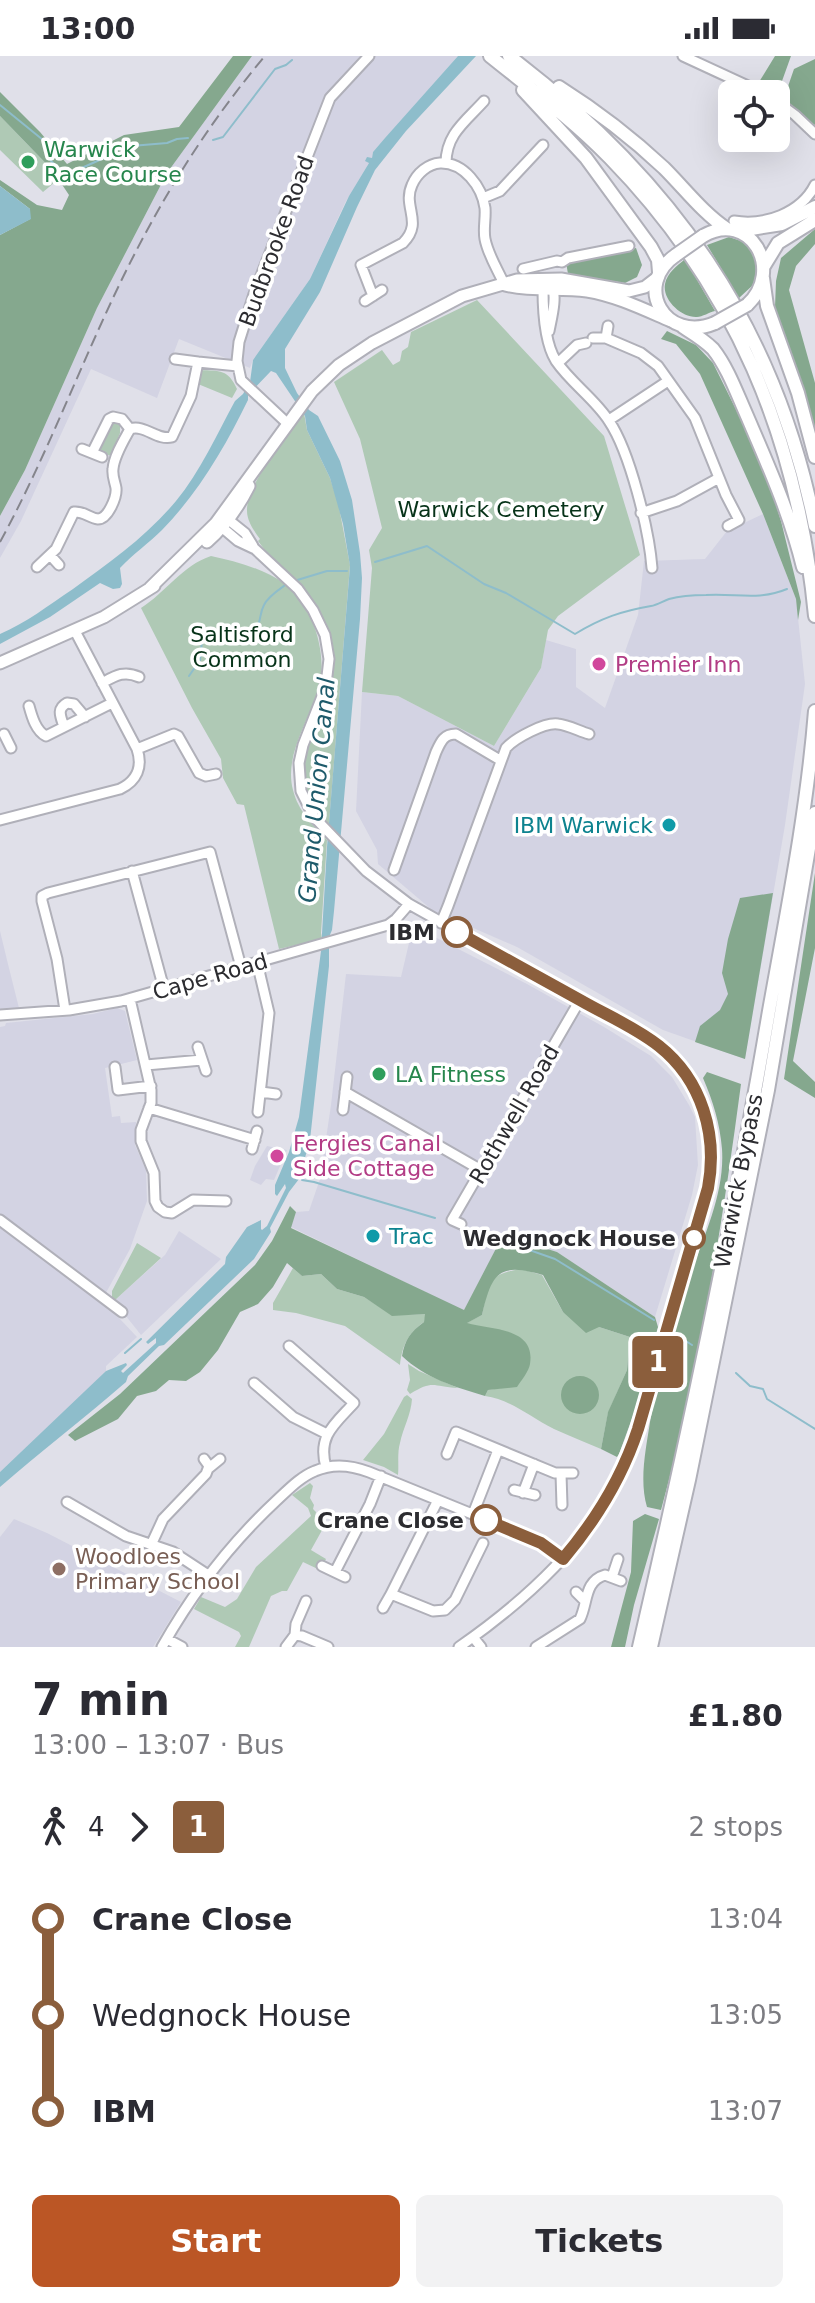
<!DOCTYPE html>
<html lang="en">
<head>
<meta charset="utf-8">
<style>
  :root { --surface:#fff; --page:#f2f2f3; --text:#2b2b33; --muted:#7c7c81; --accent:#bb5625 }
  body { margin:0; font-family:"DejaVu Sans",sans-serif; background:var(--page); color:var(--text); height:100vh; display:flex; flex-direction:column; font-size:30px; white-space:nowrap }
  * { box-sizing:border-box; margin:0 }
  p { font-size:26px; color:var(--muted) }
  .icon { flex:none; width:44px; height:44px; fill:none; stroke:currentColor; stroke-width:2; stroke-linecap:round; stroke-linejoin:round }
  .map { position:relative; height:1591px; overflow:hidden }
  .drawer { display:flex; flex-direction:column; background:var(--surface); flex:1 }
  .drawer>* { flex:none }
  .badge { padding:0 16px; border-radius:6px; font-size:28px; line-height:52px }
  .buttons { position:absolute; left:718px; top:24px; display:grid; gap:16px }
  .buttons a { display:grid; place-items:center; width:72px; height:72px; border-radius:12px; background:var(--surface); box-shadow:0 8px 32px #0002; font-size:40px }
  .map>.badge { position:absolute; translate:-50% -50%; box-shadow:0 0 0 4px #fff }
  .legs { display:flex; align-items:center; gap:12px; height:88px; padding:0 32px; font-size:26px }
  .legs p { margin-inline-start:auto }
  .summary { display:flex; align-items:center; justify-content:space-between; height:136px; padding:0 32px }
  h1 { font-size:44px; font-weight:700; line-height:60px }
  .cta { display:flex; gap:16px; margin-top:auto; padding:16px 32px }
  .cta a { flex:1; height:92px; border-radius:12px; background:var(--accent); color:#fff; font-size:32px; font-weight:700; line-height:92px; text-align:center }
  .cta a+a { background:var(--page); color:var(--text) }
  ul { padding:0 32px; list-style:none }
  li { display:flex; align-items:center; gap:28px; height:96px; font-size:30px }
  li i { display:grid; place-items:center; width:12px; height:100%; margin:0 10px; background:currentColor }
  li i::after { content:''; width:20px; height:20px; margin:-10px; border:6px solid; border-radius:50%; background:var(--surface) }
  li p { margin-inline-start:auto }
  li:first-child i { background:linear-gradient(#0000 50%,currentColor 0) }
  li:last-child i { background:linear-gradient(currentColor 50%,#0000 0) }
  .status { display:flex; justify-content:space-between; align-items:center; height:56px; padding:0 40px; background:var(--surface); direction:ltr }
  .status svg { height:22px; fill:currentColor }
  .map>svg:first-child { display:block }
  .built { fill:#d3d3e3 }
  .green { fill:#afc9b5 }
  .forest { fill:#85a88e }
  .water { fill:#8ebdcb }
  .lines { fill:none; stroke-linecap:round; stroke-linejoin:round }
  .stream { stroke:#8ebdcb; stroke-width:2 }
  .minor-casing { stroke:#b0b0b9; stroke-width:13 }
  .major-casing { stroke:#b0b0b9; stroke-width:15 }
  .highway-casing { stroke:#b0b0b9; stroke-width:16 }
  .minor { stroke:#fff; stroke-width:9 }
  .major { stroke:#fff; stroke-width:11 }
  .highway { stroke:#fff; stroke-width:12 }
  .rail { stroke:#85858c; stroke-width:2; stroke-dasharray:12 6; stroke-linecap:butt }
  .highway-bridge-casing { stroke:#b0b0b9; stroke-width:16; stroke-linecap:butt }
  .highway-bridge { stroke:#fff; stroke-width:12 }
  .line-1-casing { stroke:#fff; stroke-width:18 }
  .line-1 { stroke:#8b5e3c; stroke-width:12 }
  .leisure-dot { fill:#2e9e5b; stroke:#fff; stroke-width:3 }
  .hotel-dot { fill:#d1479c; stroke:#fff; stroke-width:3 }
  .culture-dot { fill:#0f9aa8; stroke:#fff; stroke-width:3 }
  .stop-1-dot { fill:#fff; stroke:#8b5e3c; stroke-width:4 }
  .education-dot { fill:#8d6e63; stroke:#fff; stroke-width:3 }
  .labels { text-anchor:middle; stroke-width:7; stroke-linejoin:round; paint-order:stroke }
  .leisure-label { font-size:22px; fill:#27864d; stroke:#fff; text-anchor:start }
  .street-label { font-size:22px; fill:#2c2c30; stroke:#fff }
  .park-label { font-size:22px; fill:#073319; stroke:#fff }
  .hotel-label { font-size:22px; fill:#b23c85; stroke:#fff; text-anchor:start }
  .culture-label { font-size:22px; fill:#0d838f; stroke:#fff; text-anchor:end }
  .stop-label { font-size:22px; font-weight:bold; fill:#2c2c30; stroke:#fff; text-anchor:end }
  .education-label { font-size:22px; fill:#785e54; stroke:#fff; text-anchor:start }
  .water-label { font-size:24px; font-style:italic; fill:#1e5b6b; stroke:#fff }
</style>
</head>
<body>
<div class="status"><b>13:00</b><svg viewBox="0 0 49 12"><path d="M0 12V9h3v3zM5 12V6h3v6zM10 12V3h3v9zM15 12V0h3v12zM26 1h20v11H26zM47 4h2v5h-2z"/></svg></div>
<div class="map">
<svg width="815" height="1591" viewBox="0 0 815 1591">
  <rect width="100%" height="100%" fill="#e0e0e9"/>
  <path class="built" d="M252,0h206l-85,96 -1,6 -27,45 -35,76 -57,81 -3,8 -71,-29 -22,59 -66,-29 -70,152 -21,37v-42l25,-46 72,-162 70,-135z
    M763,458l33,85 9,85 -20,141 -40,234 -82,-29 -146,-83 -85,-37 -54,-46 -1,-14 -21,-39 6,-119 36,4 96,50 47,-78 5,-28 30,9v38l29,21 33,-93 6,-54 61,-2 22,-28z
    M413,870l114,58 77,43 47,29 21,21 17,28 6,12 3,48 -6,30 -37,122 -98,-65 -54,-17 -39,76 -173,-84 5,-15 13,-1 11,-32 11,-74 15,-131 55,3z
    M0,875l7,29 12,48 -19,1z
    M117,952l8,3 12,49 -32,8 7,49 8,-1 1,7 15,-1 -1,23 11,25 1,31 -17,48 -28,51 35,37 -31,29v5l-18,18 -88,83v-445l5,-1 1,-3 87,-9z
    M267,1090l20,4 -13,30 -8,-1 -5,6 -11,-5 5,-14z
    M179,1175l42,28 -80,76 -27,-34 51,-46z
    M14,1463l33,14 134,69 -28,45h-153v-110z"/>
  <path class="green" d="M0,60l60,62 -17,14 -43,-42z
    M477,244l127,136 36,119 -82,61 -10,14 -7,38 -47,78 -96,-50 -36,-4 10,-124 -3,-18 13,-22 -22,-89 -26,-57 48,-32 11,15 7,-4 2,-10 6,-4 3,-15z
    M200,314c20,1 28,-1 37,19l-5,9 -34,-14z
    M304,357l3,17 23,48 8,24 12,63 -21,259c-51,-56 -12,-82 2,-141 7,-73 -36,-91 -73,-142l2,-2c-6,-8 -13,-18 -13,-28 -1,-27 41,-75 57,-98z
    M112,364l8,3v10l-9,23 -13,-5z
    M211,500c24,5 54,13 74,28 29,22 44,73 33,107 -10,31 -34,65 -25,99 5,21 20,35 34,50l-6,93 1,6 -43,10 -35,-144 -7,-1 -14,-26 -2,-19 -29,-51 -51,-100c24,-15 42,-43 70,-52z
    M137,1187l24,15 -47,43 -2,-4v-6z
    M293,1212l9,8 19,-2 16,15 27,8 28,18 34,-1 -2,8c-16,11 -22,24 -24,43l-55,-39 -49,-13 -23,-3v-7z
    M521,1213l21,6 21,37 36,15 31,10 -3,33 -19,43 -7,36c-16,-7 -32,-13 -47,-20 -24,-12 -42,-29 -69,-33l3,-6 13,-2 -35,-65 16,-8c7,-31 5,-41 39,-46z
    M408,1308l11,7 39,17c-25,-1 -24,-9 -48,6l-3,-4 3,-10z
    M407,1339l5,4c-1,16 -9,29 -12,44 -3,10 -1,22 -2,32l-14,-8 -21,-7 21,-26 20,-37z
    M310,1427l3,3 -3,12 4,7 -1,4 3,3 -1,5 11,6 -15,27 15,9 -6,11 -17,-8 -16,29h-5l-11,5 -22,51h-14l6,-11 -2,-4 -45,-23 7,-12 24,10 12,-8 19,-32 55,-51 -3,-8 -16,-13z"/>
  <path class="forest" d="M233,0h19l-85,117 -70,135 -72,162 -25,46v-281l30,-16v-10l-30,-23v-6l37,25 25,5 7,-15 -10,-15 1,-2 -60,-62v-24l40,40 27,32 57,-29 55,-8z
    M775,0h16l-14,39 -18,-13z
    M815,3v65l-1,2 -30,-28 10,-29z
    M815,173v15l-19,22 -7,24 26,93v53l-40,-129 1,-26 5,-23z
    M729,181l15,5 10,13 3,14 -4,16 -14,13 -32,-53z
    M636,192l6,17 -5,12 -12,6 -57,-9 -2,-12z
    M685,203l30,52c-5,1 -13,6 -18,6 -15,1 -35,-17 -32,-33 2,-11 12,-18 20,-25z
    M667,275l29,14 17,18 50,101 18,57 20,81 -3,18 -2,-21 -33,-85 -63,-140 -24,-30 -15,-5z
    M815,817v75l-22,113 22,21v16l-31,-19z
    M773,837l-28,166 -50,-17 5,-16 20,-16 8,-16 -6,-21 6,-34 12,-41z
    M707,1016l34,12c-19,143 -42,287 -80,426l-14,-3c-8,-27 -1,-58 3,-85 9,-49 24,-96 39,-143 14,-42 36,-85 33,-130 -2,-25 -9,-48 -19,-71z
    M290,1150l6,6 -5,16 173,82 39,-75 54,17 98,65 3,10 -24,86 -15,41 -2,3 -16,-8 7,-37 19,-42 3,-33 -31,-10 -13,6 -23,-21 -20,-37c-45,-13 -51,-2 -61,40l-15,8c24,7 69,4 63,41 -1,7 -9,17 -13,23l-29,3 -3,6c-30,-9 -60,-18 -83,-40 3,-16 8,-24 22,-34l1,-8 -33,2 -28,-19 -27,-8 -16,-15 -19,2 -15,-13 -14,24 -15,17 -18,8 -22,38 -18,22 -14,9 -17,-1 -13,11 -19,5 -19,23 -43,22 -7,-6 52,-41 135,-129 17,-24z
    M561 1339a19 19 0 1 1 38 0a19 19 0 1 1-38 0Z
    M645,1458l14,5 -25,86 -9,42h-14l20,-75 2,-51z"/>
  <path class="water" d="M458,0h18l-70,75 -31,39 -18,37 -37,85 -35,57v19l12,25 12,17 9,6 22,45 12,39 8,53 2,25 -2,41 -26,292 -2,19 -3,7v29l-19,174 -11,39 -10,13 -19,36 1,4 -17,27 -90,86 -5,1 -31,30 -2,6c-41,36 -85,69 -126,105v-15l106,-101 20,-8 1,2 -6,6 2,2 33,-30v-5l-8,6 -2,-2 79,-78 1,-7 21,-30 14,-7v9l1,1 5,-4 19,-38 -1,-4 -8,12 -2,-2v-9l14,-33 10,-35 22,-166 6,-104 23,-281 -7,-42 -13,-46 -23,-48 -2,-14 -29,-43 -5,-2 -23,24v5c-23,47 -49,92 -86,130 -13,13 -29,24 -42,38l2,16 -2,4 -7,1 -13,-6 -50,34 -50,27v-10c26,-11 49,-29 73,-45 36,-26 74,-53 103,-88 24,-29 41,-67 59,-100l8,-7 7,-12 3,-22 57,-81 39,-83 20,-33 -4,-2 2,-4 5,1 1,-6 12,-14z
    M0,130l30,23 1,10 -31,16z"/>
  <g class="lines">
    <path class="stream" d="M0,49l43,35 8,21 15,14 38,-17 13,-2 14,-10 36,-3 10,-4 11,-1
      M213,84l10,-3 52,-68 11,-4 6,-5
      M375,506l52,-16 57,38 22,9 69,41c26,-16 47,-23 76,-28 6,-1 12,-5 18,-7 11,-3 25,-4 37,-4 30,-2 52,6 81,-6
      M294,525l33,-10h20
      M189,620l11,-16 2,-19c16,-8 33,6 49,-7 12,-10 7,-18 13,-29 4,-9 16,-16 24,-22
      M302,1124l12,2 121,36
      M464,1171l91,32 99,61
      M675,1278l17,11
      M125,1297l16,-14
      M736,1317l14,13 13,3 4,10 48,30"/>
    <g class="minor-casing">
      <path id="minor" d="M683,0l82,38
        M776,45l19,14 20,19
        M446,107c0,-29 20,-42 38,-62
        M483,142l17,-7 43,-46
        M734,165c31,5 67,-8 81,-36
        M523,213l34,-8 5,1 6,-4 61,-12
        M546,229l-3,4c0,21 1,53 13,72 15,22 39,38 53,60 21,31 40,109 43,147
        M373,240l-12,-31 42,-22c21,-21 -1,-36 9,-58 5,-12 16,-21 28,-22 24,-1 42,24 45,45 1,10 -2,21 0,31 3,16 13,31 19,45
        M365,245l17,-11
        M549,275c3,-15 8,-33 3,-48
        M593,282h13l35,15 17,13 37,52 31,77 13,25 -11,6
        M606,282l2,-12
        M175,303l23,3
        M558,307l19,-18 9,-2
        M609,364l59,-39
        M288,368l-47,-44 -4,-19 2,-19 15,-48 76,-196 39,-42
        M82,393l20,8
        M92,397l17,-34 4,-2 9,2 8,10
        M641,457l36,-12 42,-23
        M225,461l20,16 8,13
        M218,468l20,17 17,8 43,40 15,21 12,25 4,24 -2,17 -4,18 -20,51 -4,18 2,28 13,26 52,54 43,33 221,124c60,36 92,89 78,160 -16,55 -32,110 -47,165 -15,51 -27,103 -55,149 -36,58 -91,106 -147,145
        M50,499l9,10
        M37,511l19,-18 18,-37c10,-1 15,6 24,7 10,0 19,-22 18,-31 -1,-6 -4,-12 -3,-19 1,-13 11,-29 17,-40 15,-5 27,12 42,8l19,-41 7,-34 40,4
        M102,627c13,-7 22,-13 37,-6
        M29,650c3,11 7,25 17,30l66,-33
        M64,671c-3,-10 -8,-18 3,-24l7,1 11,13
        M4,678l7,14
        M137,693l37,-15 4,2 21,37 7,3 10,-2
        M0,764l120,-31c17,-8 23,-22 17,-40l-62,-118
        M394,814l42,-118c5,-11 8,-18 20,-18l44,26
        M132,815l32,118
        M441,867l7,-17 58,-158c9,-10 39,-26 52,-24 10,1 21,7 31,10
        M257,906l12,51 -11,99
        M130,943l21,91v13l-10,27v11l13,32 1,28 3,6 7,5 7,1 21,-13 33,1
        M65,954l-8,-51 -15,-58v-5l6,-3 162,-41 31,115
        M0,959l69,-5 52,-9 267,-76 8,-6 13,-15
        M198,991l8,24
        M146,1009l56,-5
        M115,1011l3,23 33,-4
        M261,1036l15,2
        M345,1036l136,78
        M149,1052l106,32
        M343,1054l4,-33
        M252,1093l5,-18
        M0,1164l122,92
        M461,1168l-9,-4 128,-220
        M289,1290l65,57c-19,21 -37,33 -28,64
        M254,1327l39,34 34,17
        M447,1398l9,-22 99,41h18
        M209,1412l11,-9
        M561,1418l1,31
        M514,1434l21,5
        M523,1437l11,-29
        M438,1444l-47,94 42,17 12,-1 10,-10 28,-57
        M67,1446l59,34 47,16 35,23
        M473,1458l25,-64
        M151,1489l12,-26 43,-45 3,-8 -5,-7
        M322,1510l23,11
        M335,1516l35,-68 11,-28
        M612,1521l6,-18
        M576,1536l9,9
        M383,1552l8,-14
        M295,1579l7,1 26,11
        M473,1581l8,10
        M167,1583l15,8
        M162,1591c31,-55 68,-103 114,-146 12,-11 24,-24 39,-30 18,-8 36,-6 54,1l162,66 32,21
        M286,1591l9,-12 1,-11 10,-23
        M536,1591l44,-28c8,-16 4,-38 25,-44l16,6"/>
    </g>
    <g class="major-casing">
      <path id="major" d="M505,229c27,7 55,2 82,6 30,5 56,18 84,30
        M207,486c19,-17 31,-34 42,-56
        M150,532l66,-65 96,-132 27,-26 33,-22 90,-47 55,-16 44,-1 68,12 16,-4 13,-10
        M0,607l104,-46 50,-31"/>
    </g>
    <g class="highway-casing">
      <path id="highway" d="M490,0c41,33 83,64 120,102 125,128 188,281 205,458
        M509,0c162,123 266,268 306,470
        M559,31c38,24 73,51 105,81 21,21 39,45 63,61
        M523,34l63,68 65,89 7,13 1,12
        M739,175l43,-7 33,-17
        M703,180c47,-27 82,34 44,69
        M676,199c-44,30 -11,89 39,68
        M764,210l14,-23 37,-23
        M763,222l4,28 31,87 17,64
        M683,271c11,7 21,13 30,22 15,19 24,45 34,67 21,49 43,98 56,151
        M639,1591c49,-211 94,-423 130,-636 18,-100 38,-200 46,-300
        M651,1591l38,-167 79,-390 47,-277"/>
    </g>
    <use href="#minor" class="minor"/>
    <use href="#major" class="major"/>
    <use href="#highway" class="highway"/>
    <path class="rail" d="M0,486c48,-88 82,-182 126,-271 38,-77 84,-150 139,-215"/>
    <g class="highway-bridge-casing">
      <path id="highway-bridge" d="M676,199l27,-19
        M715,267l32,-18"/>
    </g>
    <use href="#highway-bridge" class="highway-bridge"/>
  </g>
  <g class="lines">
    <g class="line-1-casing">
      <path id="line-1" d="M457,876c41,23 82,45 123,68 26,15 55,27 79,46 43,34 59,89 49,142l-70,241c-16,49 -42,91 -75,130l-22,-16 -55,-23"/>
    </g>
    <use href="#line-1" class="line-1"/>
  </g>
  <g class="leisure-dot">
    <circle cx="28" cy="106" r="8"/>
    <circle cx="379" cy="1018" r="8"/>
  </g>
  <g class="hotel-dot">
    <circle cx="599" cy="608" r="8"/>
    <circle cx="277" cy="1100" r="8"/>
  </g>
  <g class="culture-dot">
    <circle cx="669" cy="769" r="8"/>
    <circle cx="373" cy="1180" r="8"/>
  </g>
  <g class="stop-1-dot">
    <circle cx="457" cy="876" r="14"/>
    <circle cx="694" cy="1182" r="10"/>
    <circle cx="486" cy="1464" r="14"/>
  </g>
  <circle class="education-dot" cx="59" cy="1513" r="8"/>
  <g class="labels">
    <g class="leisure-label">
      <text x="44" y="101">Warwick<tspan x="44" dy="25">Race Course</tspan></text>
      <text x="395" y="1026">LA Fitness</text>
    </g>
    <g class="street-label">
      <text transform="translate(276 185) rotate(-70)" y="8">Budbrooke Road</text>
      <text transform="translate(210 920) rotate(-16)" y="8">Cape Road</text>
      <text transform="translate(514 1058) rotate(-60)" y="8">Rothwell Road</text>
      <text transform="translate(738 1125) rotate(-79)" y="8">Warwick Bypass</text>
    </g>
    <g class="park-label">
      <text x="501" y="461">Warwick Cemetery</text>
      <text x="242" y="586">Saltisford<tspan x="242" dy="25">Common</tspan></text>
    </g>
    <g class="hotel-label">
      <text x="615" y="616">Premier Inn</text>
      <text x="293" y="1095">Fergies Canal<tspan x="293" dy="25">Side Cottage</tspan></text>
    </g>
    <g class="culture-label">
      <text x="653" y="777">IBM Warwick</text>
      <text x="389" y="1188" text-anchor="start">Trac</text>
    </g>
    <g class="stop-label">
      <text x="435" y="884">IBM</text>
      <text x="676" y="1190">Wedgnock House</text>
      <text x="464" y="1472">Crane Close</text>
    </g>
    <g class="education-label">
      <text x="75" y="1508">Woodloes<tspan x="75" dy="25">Primary School</tspan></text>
    </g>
    <g class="water-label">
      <text transform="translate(317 734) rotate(-85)" y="8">Grand Union Canal</text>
    </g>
  </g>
</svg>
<div class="buttons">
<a><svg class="icon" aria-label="locate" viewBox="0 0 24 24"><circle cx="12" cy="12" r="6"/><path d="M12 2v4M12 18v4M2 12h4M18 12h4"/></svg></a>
</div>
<b class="badge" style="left:658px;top:1306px;background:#8b5e3c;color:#fff">1</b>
</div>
<section class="drawer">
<div class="summary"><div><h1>7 min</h1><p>13:00 – 13:07 · Bus</p></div><b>£1.80</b></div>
<div class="legs"><svg class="icon" aria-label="walk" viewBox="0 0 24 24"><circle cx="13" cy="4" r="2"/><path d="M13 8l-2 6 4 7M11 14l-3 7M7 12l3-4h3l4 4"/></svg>4<svg class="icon" aria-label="forward" viewBox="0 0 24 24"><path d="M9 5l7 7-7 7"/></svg><b class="badge" style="background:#8b5e3c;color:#fff">1</b><p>2 stops</p></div>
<ul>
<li><i style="color:#8b5e3c"></i><b>Crane Close</b><p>13:04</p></li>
<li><i style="color:#8b5e3c"></i><span>Wedgnock House</span><p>13:05</p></li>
<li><i style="color:#8b5e3c"></i><b>IBM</b><p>13:07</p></li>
</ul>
<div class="cta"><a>Start</a><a>Tickets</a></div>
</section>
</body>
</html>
